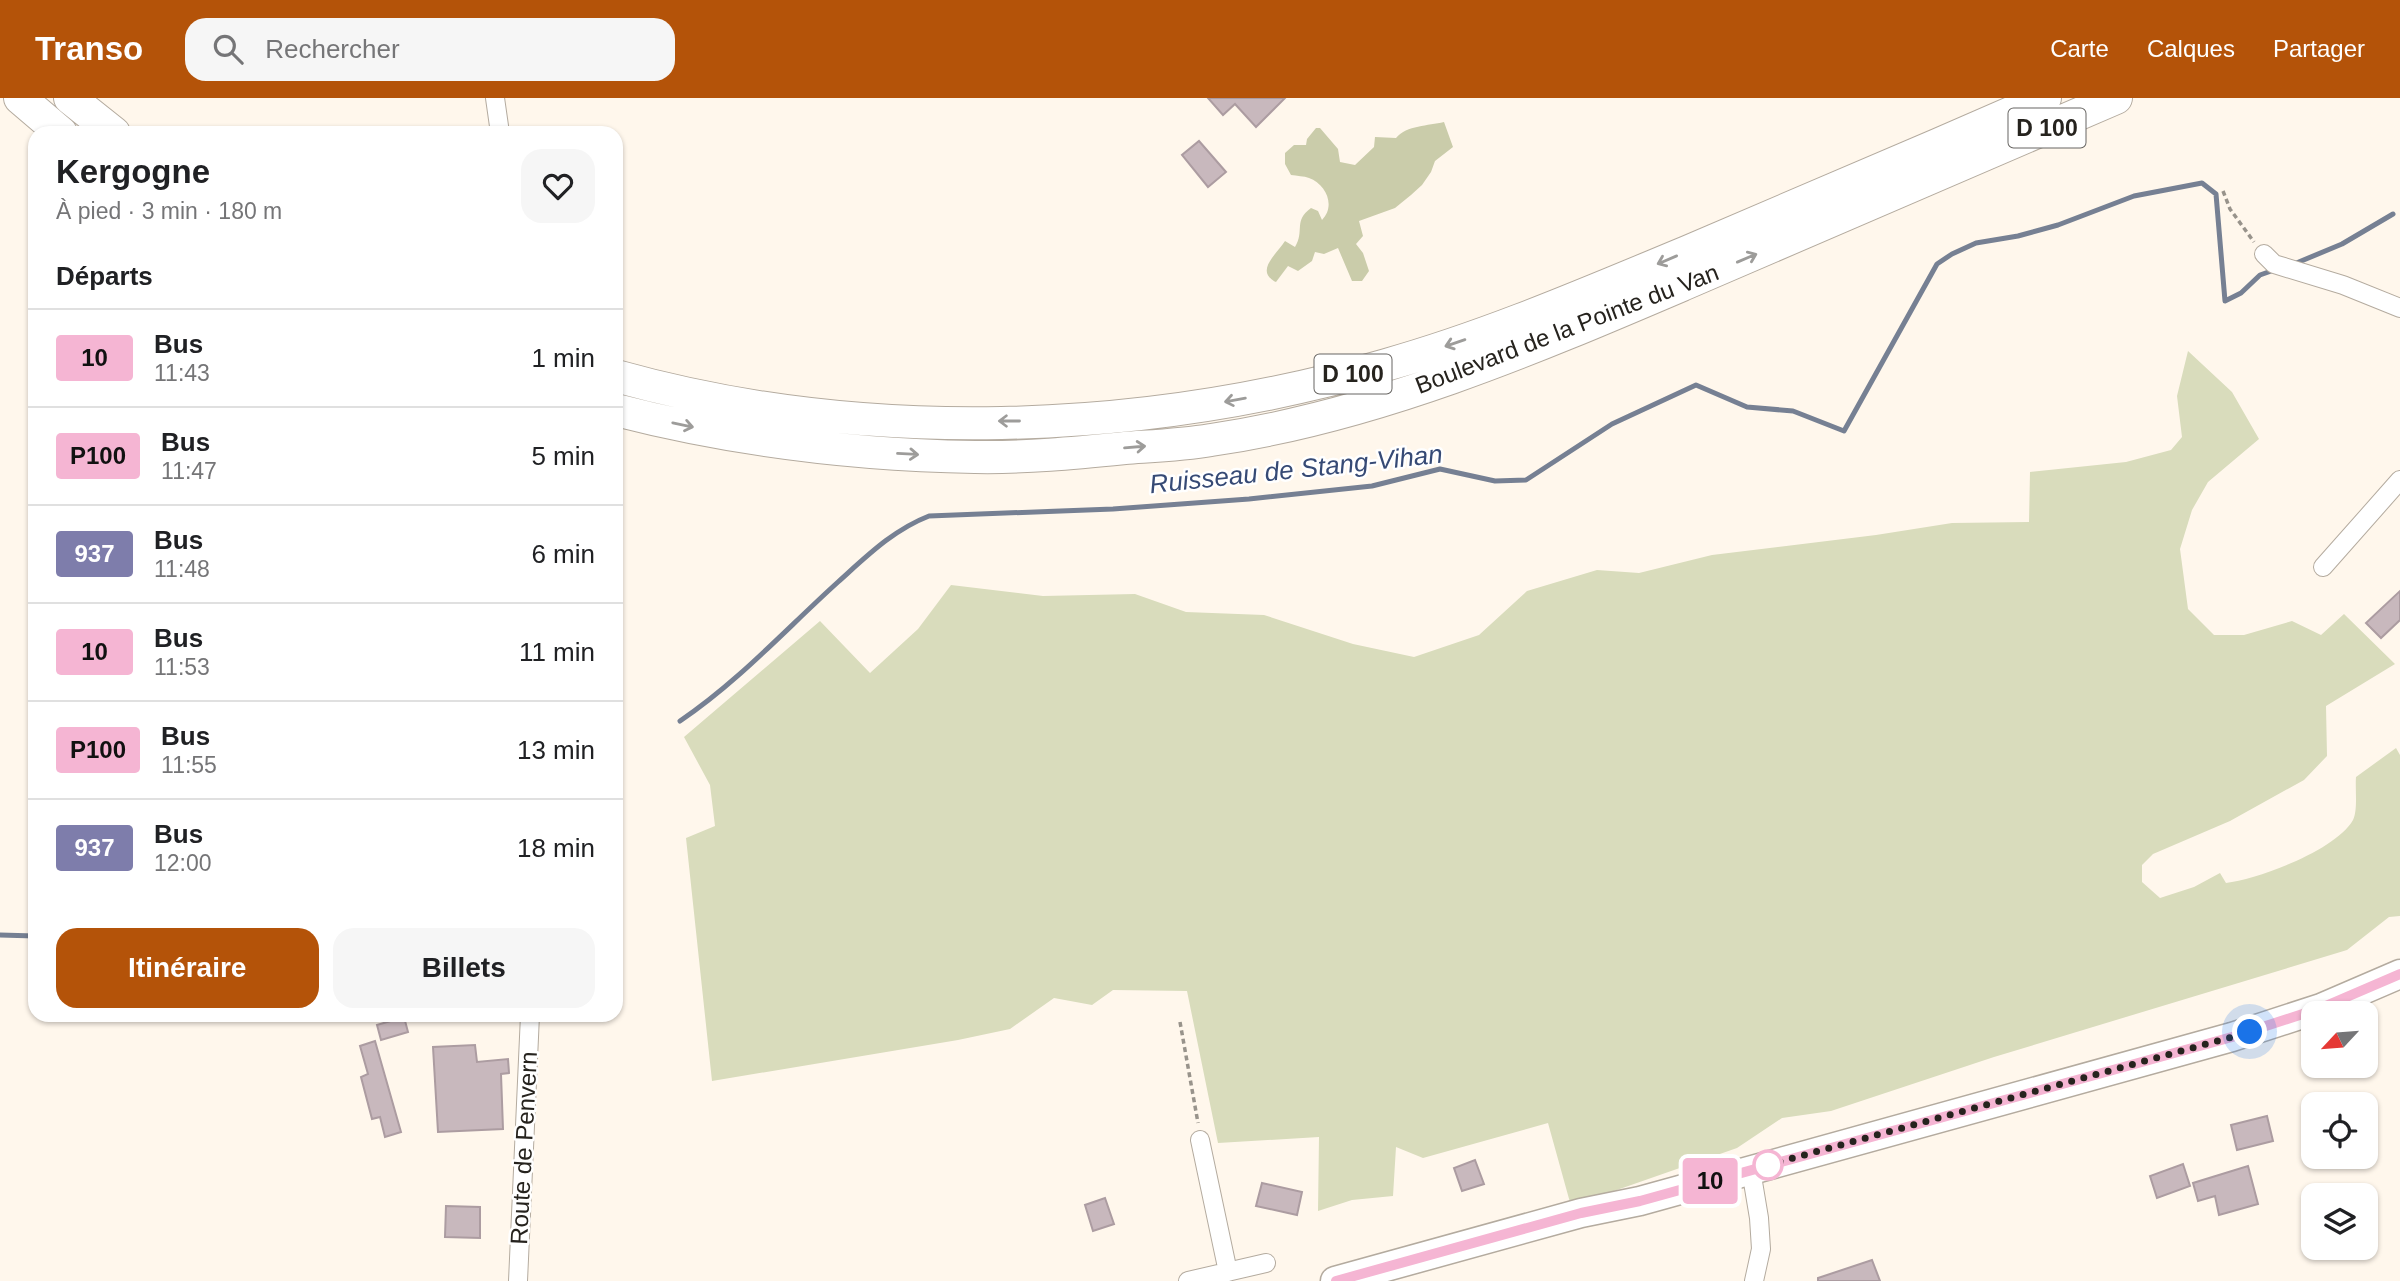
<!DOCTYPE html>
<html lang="fr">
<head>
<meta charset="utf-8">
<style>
  :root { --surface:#fff; --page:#f6f6f6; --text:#202124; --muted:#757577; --line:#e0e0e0; --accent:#b45309 }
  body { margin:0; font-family:Helvetica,sans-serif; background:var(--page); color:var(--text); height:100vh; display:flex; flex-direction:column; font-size:26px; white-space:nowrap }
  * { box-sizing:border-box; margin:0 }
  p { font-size:23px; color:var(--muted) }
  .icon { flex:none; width:38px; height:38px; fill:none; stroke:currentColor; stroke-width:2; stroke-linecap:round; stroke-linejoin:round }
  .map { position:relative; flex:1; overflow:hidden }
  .panel { position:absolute; left:28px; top:28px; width:595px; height:896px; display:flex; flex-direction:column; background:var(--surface); border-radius:21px; box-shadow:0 2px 5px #0004 }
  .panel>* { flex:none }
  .badge { padding:0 14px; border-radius:5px; font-size:24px; line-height:46px }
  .needle { width:46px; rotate:244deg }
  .fabs { position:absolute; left:2301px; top:903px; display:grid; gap:14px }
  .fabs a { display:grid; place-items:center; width:77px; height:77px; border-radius:14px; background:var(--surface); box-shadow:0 2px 5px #0004; font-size:35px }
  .you { position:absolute; width:35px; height:35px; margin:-18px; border:5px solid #fff; border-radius:50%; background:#1a73e8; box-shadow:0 0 0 10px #1a73e833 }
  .map>.badge { position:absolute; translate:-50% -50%; box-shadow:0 0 0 4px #fff }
  h2 { padding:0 28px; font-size:26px; line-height:63px }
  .round { display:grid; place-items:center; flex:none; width:74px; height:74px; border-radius:21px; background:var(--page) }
  .overview { display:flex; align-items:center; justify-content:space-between; height:119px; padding:0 28px }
  h1 { font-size:33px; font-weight:800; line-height:52px }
  .cta { display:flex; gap:14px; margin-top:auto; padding:14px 28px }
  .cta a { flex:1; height:80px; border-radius:21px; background:var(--accent); color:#fff; font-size:28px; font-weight:800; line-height:80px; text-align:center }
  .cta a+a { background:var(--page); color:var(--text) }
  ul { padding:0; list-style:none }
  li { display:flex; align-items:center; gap:21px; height:98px; padding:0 28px; border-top:2px solid var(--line) }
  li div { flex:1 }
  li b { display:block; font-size:26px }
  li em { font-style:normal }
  li .badge { min-width:77px; font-weight:700; text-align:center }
  header { display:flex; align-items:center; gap:42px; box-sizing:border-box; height:98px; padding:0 35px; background:var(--accent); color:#fff }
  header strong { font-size:33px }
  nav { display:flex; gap:38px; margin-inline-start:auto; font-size:24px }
  .search { width:490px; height:63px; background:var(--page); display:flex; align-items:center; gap:18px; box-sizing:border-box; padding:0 24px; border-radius:21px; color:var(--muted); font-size:26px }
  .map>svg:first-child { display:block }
  .green { fill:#d9dcbc }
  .forest { fill:#caccaa }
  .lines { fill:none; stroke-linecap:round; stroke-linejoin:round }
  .stream { stroke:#768093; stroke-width:5 }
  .building { fill:#c8b8bd; stroke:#ac9ca1; stroke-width:2 }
  .street-casing { stroke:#b4ab9f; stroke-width:20 }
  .primary-casing { stroke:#b4ab9f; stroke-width:31 }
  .highway-casing { stroke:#b4ab9f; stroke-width:34 }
  .path { stroke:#98938b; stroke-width:3.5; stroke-dasharray:5 3.5; stroke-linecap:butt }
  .street { stroke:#fff; stroke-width:18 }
  .primary { stroke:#fff; stroke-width:28 }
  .highway { stroke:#fff; stroke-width:32 }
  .oneway { stroke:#9d9c9a }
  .line-casing { stroke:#fff; stroke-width:16 }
  .line { stroke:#f5b5d3; stroke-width:10 }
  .walk { stroke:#26231e; stroke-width:7; stroke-dasharray:0 12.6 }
  .stop-dot { fill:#fff; stroke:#f5b5d3; stroke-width:3.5 }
  .labels { text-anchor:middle; stroke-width:5; stroke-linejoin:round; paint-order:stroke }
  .shield { fill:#fff; stroke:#676562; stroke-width:2 }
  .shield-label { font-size:23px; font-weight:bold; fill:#26231e }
  .street-label { font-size:24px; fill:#26231e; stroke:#fff }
  .water-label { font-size:26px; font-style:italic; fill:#364a75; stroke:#fff }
</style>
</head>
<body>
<header>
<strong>Transo</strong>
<div class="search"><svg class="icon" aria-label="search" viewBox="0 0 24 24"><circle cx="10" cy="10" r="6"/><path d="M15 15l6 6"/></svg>Rechercher</div>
<nav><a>Carte</a><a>Calques</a><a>Partager</a></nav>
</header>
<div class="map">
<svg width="2400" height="1183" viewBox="0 0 2400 1183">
  <rect width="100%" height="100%" fill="#fff7ec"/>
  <path class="green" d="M2188,253l44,41 27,47 -51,43 -16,28 -12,39 8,60 26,26h30l48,-14 29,14 23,-21 51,50 -69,42 1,50 -23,24 -74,41 -77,33 -11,11v17l18,16 34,-11 26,-14 6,10c33,-4 110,-33 127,-63 5,-10 2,-31 3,-43l40,-29 4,7v161l-11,1 -42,33 -353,107 -163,54 -49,7 -45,30 -166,58 -23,-83 -125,35 -27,-11 -3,49 -41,4 -34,11 1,-74 -101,6 -31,-152 -74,-1 -21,15 -38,-7 -44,31 -52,11 -246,41 -26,-243 29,-12 -5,-41 -26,-48 136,-116 50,52 48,-44 33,-44 92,11 92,-2 51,18 78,3 89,29 61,13 65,-22 48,-44 70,-21 42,3 73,-18 164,-20 76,-12 77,-1 1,-50 96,-10 45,-12 11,-13 -5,-41z"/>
  <path class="forest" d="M1444,24l9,25 -18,14 -4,11 -9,13 -11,10 -16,13 -36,13 4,15 -7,8 7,9 6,18 -7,10h-10l-14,-33 -14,6 -9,-2 -3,9 -14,10 -10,-5 -12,16c-22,-11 1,-28 9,-41l10,6c10,-16 -2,-26 16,-39l7,3 4,9c14,-14 4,-36 -13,-42 -5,-2 -12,-2 -18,-3l-6,-11v-11l9,-8h12l1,-6 9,-11h4l18,21 2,13 15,3 19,-18 1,-10 21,1c11,-13 32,-12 48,-16z"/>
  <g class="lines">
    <path class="stream" d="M2294,166l48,-20 51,-30
      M680,623c59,-40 106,-92 158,-139 29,-26 55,-52 91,-66l184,-7 136,-10 123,-13 68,-17 55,12 31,-1 86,-56 84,-39 51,22 46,4 51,20 93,-167 15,-10 24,-11 42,-7 40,-11 76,-29 68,-13 14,11 9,107 16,-8 19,-18 14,-5
      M0,837l35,1"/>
  </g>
  <path class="building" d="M1208,0h77l-29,29 -21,-23 -12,11z
    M1199,43l27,31 -18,15 -26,-32z
    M2400,493v29l-19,18 -15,-15z
    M404,919l4,15 -27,8 -4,-15z
    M375,943l26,91 -16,5 -5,-20 -8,2 -11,-42 7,-3 -8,-28z
    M475,947l2,17 31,-3 1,14 -8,1 2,55 -65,3 -5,-85z
    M2267,1018l6,25 -36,9 -6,-25z
    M1475,1062l9,24 -22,7 -8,-23z
    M2183,1066l7,22 -33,12 -7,-22z
    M2248,1068l10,38 -39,11 -4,-19 -17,5 -5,-18z
    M1262,1085l40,9 -5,23 -41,-9z
    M1105,1100l9,26 -21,7 -8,-26z
    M446,1108l34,1v31l-35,-1z
    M1872,1162l8,21h-62v-3z"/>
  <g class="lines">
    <g class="street-casing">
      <path id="street" d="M495,0l5,35
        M2264,156l10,10 69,21 57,23
        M2323,469l77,-87
        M1200,1042l28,132
        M1751,1072l8,48 2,31 -7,32
        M518,1183l12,-266
        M1188,1183l78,-18"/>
    </g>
    <g class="primary-casing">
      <path id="primary" d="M1335,1183l246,-68 59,-12 592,-164 89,-29 79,-34"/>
    </g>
    <g class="highway-casing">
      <path id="highway" d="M20,0l41,35
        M70,0l44,35
        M616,278c246,69 525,60 770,-11 103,-29 202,-72 301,-113 120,-51 239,-102 358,-154
        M616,312c117,30 238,45 359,47 49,1 100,-4 150,-9 28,-2 57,-3 86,-8 164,-24 319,-90 471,-155 145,-62 290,-124 434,-187"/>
    </g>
    <path class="path" d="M2223,93l7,18 24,33
      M1180,924l18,101"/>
    <use href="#street" class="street"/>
    <use href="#primary" class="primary"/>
    <use href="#highway" class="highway"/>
  </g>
  <defs><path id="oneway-shaft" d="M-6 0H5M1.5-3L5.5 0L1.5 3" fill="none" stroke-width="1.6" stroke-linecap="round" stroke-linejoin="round" transform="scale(1.75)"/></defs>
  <g class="oneway">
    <use href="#oneway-shaft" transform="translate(1747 160) rotate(-23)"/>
    <use href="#oneway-shaft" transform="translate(1667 162) rotate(157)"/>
    <use href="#oneway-shaft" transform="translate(1455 245) rotate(161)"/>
    <use href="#oneway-shaft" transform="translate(1235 302) rotate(170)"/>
    <use href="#oneway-shaft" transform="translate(1009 323) rotate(180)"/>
    <use href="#oneway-shaft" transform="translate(683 327) rotate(12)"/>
    <use href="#oneway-shaft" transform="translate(1135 349) rotate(-5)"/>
    <use href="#oneway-shaft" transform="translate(908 356) rotate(3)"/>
  </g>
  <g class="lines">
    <g class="line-casing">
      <path id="line" d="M1336,1183l245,-68 59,-12 592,-164 89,-29 79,-34"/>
    </g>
    <use href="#line" class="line"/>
    <path class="walk" d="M1768,1067l482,-133"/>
  </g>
  <circle class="stop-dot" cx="1768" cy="1067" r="14"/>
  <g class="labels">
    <g class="shield">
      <rect x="2008.5" y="10.5" width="77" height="39" rx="5"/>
      <rect x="1314.5" y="256.5" width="77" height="39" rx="5"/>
    </g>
    <g class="shield-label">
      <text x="2047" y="38">D 100</text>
      <text x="1353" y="284">D 100</text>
    </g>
    <g class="street-label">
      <text transform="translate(1567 231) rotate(-21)" y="8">Boulevard de la Pointe du Van</text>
      <text transform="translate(524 1050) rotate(-87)" y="8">Route de Penvern</text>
    </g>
    <g class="water-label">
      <text transform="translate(1296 371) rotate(-6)" y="9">Ruisseau de Stang-Vihan</text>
    </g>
  </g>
</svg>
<div class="fabs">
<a><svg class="needle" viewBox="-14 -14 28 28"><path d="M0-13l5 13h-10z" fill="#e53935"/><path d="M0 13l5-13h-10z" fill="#757577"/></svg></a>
<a><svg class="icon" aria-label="locate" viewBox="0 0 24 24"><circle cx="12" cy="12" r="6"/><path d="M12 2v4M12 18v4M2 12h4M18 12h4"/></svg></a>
<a><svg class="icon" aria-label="layers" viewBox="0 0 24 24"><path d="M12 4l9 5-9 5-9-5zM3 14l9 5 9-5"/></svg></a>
</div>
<div class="you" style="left:2250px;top:934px"></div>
<b class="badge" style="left:1710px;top:1083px;background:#f5b5d3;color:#111">10</b>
<section class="panel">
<div class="overview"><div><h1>Kergogne</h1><p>À pied · 3 min · 180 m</p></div><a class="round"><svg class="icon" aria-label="heart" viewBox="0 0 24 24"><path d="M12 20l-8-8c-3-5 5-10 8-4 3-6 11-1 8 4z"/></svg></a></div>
<h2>Départs</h2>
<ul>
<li><span class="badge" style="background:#f5b5d3;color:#111">10</span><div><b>Bus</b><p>11:43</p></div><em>1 min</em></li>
<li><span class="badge" style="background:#f5b5d3;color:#111">P100</span><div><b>Bus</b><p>11:47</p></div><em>5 min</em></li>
<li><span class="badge" style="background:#7e7dab;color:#fff">937</span><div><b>Bus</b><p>11:48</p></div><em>6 min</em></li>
<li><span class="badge" style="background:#f5b5d3;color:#111">10</span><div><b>Bus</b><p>11:53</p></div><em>11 min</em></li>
<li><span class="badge" style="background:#f5b5d3;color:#111">P100</span><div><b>Bus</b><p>11:55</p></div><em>13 min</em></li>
<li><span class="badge" style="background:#7e7dab;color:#fff">937</span><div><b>Bus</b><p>12:00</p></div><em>18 min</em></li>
</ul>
<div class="cta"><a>Itinéraire</a><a>Billets</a></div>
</section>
</div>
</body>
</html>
